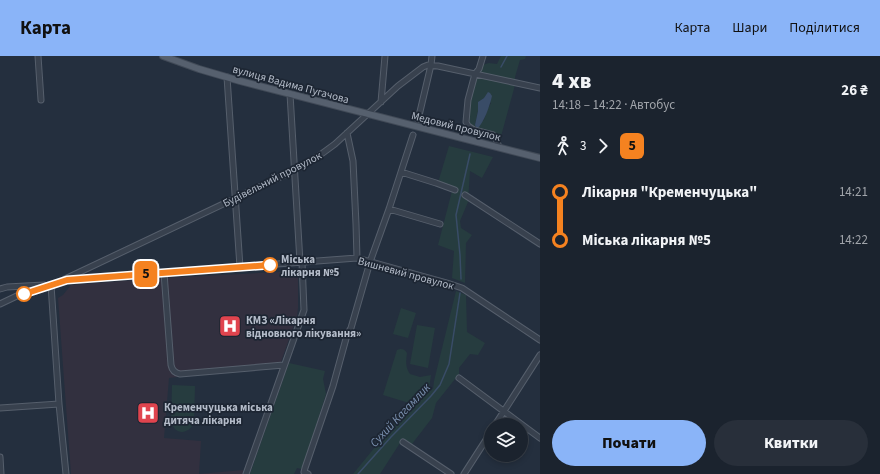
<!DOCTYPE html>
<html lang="uk">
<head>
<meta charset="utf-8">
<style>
  :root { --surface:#1b232e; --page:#282f3a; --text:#f1f3f6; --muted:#a0a4aa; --line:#39404a; --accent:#8ab4f8 }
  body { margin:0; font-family:"Source Sans 3",sans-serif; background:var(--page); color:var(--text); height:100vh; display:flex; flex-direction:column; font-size:15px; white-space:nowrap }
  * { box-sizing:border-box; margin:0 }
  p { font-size:13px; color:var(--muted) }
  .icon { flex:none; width:22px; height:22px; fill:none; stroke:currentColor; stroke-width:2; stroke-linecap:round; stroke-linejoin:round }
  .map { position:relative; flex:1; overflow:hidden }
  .sheet { display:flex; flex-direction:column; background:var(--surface); width:340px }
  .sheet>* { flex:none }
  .badge { padding:0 8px; border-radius:6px; font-size:14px; line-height:26px }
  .controls { position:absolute; left:484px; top:362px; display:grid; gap:8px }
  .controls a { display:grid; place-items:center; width:44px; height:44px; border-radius:50%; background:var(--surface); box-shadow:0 2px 6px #0003,0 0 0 1px var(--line); font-size:20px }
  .map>.badge { position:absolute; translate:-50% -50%; box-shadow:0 0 0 2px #fff }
  .legs { display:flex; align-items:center; gap:6px; height:44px; padding:0 12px; font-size:13px }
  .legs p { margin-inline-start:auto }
  .headline { display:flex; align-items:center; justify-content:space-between; height:68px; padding:0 12px }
  h1 { font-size:22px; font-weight:800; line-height:30px }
  .cta { display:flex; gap:8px; margin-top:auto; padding:8px 12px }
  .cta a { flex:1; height:46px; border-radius:24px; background:var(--accent); color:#111; font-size:16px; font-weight:800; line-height:46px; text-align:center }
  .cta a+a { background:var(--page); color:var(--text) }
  ul { padding:0 12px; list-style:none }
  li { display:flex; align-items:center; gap:14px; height:48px; font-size:15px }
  li i { display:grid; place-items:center; width:6px; height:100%; margin:0 5px; background:currentColor }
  li i::after { content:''; width:10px; height:10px; margin:-5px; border:3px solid; border-radius:50%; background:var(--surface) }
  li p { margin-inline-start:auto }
  li:first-child i { background:linear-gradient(#0000 50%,currentColor 0) }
  li:last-child i { background:linear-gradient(currentColor 50%,#0000 0) }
  header { display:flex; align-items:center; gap:24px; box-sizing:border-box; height:56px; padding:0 20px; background:var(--accent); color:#111 }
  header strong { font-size:19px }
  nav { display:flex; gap:22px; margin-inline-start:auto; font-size:14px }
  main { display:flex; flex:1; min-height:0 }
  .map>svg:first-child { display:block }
  .medical { fill:#32303f }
  .green { fill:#263c3f; fill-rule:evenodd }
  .water { fill:#394c67 }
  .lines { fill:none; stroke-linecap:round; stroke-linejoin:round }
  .stream { stroke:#394c67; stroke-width:1.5 }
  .minor-casing { stroke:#565f6c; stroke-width:7 }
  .major-casing { stroke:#414a57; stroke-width:8 }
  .minor { stroke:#38414e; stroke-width:5 }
  .major { stroke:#56606e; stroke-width:6 }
  .line-1-casing { stroke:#fff; stroke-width:9 }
  .line-1 { stroke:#f58220; stroke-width:6 }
  .stop-1-dot { fill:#fff; stroke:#f58220; stroke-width:2 }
  .labels { text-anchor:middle; stroke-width:3.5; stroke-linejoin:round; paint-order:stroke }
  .street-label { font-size:11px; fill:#b4bcc9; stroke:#1d2633 }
  .stop-label { font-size:11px; font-weight:bold; fill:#b4bcc9; stroke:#1d2633; text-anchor:start }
  .poi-label { font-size:11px; font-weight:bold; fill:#b4bcc9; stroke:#1d2633; text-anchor:start }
  .water-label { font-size:12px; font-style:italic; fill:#7c92b1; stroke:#1d2633 }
</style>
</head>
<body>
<header>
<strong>Карта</strong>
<nav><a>Карта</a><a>Шари</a><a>Поділитися</a></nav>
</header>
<main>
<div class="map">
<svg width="540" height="418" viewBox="0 0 540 418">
  <rect width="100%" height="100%" fill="#242f3e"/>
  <path class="medical" d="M298,215v37l-1,8 -17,49 -111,13 -5,60 37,3 -2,33 44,-4v4h-172l-13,-176 5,-3 8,-10 91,-7z"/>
  <path class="green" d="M501,0h25l-1,3 -5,1 -5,17v8l-15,55 -36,-9 12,-52 6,-14 7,-2 8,1zM484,42l7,5 -4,7 -3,10 -9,5 3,-14v-9z
    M449,90l44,11 -11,21 -12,-7 -2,31 -8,19 1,7 11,7 -6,8 -1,40 -13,-5 2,-27 -16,-6 14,-54 -15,-5z
    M456,235l10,4 1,37 18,11 -7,12 -8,-1 -11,14v6l-23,29 -4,15 -20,26 -8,-4 -4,3 -20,31h-27l45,-55 25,-27 10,-3 1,-8z
    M401,252l15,5 -8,25 -15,-4z
    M417,269l18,3 -7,40 -18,-4z
    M400,293c4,0 5,1 7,4 -1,8 -2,14 3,21l10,3 11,-2 -2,14 -7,2 -13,12 -26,-8 14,-45z
    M289,307l36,8 -2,8 3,15 -22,70 -2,5 -5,-1 -3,6h-44z
    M172,329l23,1 -1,37c-6,12 -19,12 -23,-1z"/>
  <path class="water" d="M488,36l2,1 2,3c-2,9 -8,27 -15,33l-2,-4 3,-14v-9l6,-4z"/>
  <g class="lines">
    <path class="stream" d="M501,11l6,-11
      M461,223l-1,-24 -4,-40 14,-61
      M358,418l33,-37 40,-41 9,-11 9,-21 11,-71"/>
    <g class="minor-casing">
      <path id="minor" d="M38,0l3,44
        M483,0l-4,13 -4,5 -7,26 -2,22 2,4 6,4 19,5 3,4 3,8
        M227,21l13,190
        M290,38l10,168
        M381,46l4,-46
        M418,64l13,-55 1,-9
        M347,77l6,28 3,63 1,34
        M401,116l35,11 19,7
        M465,139l75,49
        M389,153l51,15
        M164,217l7,92c1,5 4,8 9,9l104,-9
        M65,223l230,-109 25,-15 15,-11 63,-58 25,-19 5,-2 10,1 102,22
        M51,229l8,119 7,70
        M0,233l7,-2 37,-2
        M0,248l21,-10 46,-14 290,-22 90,25 15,5 78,52
        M348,277l3,-5 19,-66 19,-53 24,-74
        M459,322l81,60
        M0,352l59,-4
        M495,369l45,-70
        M403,386l48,32
        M0,401l1,17
        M246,418l58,-164 -2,-48
        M308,418l-4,-2 1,-4 28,-82 14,-51
        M464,418l27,-42"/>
    </g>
    <g class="major-casing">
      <path id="major" d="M163,0l36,13 41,12 300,77"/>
    </g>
    <use href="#minor" class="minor"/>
    <use href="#major" class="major"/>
  </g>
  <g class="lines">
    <g class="line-1-casing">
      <path id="line-1" d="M24,238l43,-14 203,-15"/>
    </g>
    <use href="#line-1" class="line-1"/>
  </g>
  <defs>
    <g id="hospital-square" transform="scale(1.15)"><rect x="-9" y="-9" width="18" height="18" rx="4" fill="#e0444e" stroke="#1d2633"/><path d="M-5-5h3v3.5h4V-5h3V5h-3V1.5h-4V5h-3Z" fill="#fff"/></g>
  </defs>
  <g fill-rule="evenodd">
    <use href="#hospital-square" x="230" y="270"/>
    <use href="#hospital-square" x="148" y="357"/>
  </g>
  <g class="stop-1-dot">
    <circle cx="270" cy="209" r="7"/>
    <circle cx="24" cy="238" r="7"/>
  </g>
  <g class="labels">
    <g class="street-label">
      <text transform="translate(291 28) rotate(15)" y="4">вулиця Вадима Пугачова</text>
      <text transform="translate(456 70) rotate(14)" y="4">Медовий провулок</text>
      <text transform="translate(272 123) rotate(-27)" y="4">Будівельний провулок</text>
      <text transform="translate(406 217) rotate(15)" y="4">Вишневий провулок</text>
    </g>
    <g class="stop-label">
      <text x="281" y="207">Міська<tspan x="281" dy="13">лікарня №5</tspan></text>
    </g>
    <g class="poi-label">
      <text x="246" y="268">КМЗ «Лікарня<tspan x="246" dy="13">відновного лікування»</tspan></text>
      <text x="164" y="355">Кременчуцька міська<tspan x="164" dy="13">дитяча лікарня</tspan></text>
    </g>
    <g class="water-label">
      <text transform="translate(400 359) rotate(-47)" y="4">Сухий Кагамлик</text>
    </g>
  </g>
</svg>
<div class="controls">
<a><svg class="icon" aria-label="layers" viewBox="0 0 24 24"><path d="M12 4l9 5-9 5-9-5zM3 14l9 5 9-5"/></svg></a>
</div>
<b class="badge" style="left:146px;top:218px;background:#f58220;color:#111">5</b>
</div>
<section class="sheet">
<div class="headline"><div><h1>4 хв</h1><p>14:18 – 14:22 · Автобус</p></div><b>26 ₴</b></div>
<div class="legs"><svg class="icon" aria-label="walk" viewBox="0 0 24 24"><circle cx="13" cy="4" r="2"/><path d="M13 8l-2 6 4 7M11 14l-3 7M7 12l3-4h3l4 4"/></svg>3<svg class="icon" aria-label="forward" viewBox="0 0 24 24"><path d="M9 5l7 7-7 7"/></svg><b class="badge" style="background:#f58220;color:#111">5</b></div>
<ul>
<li><i style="color:#f58220"></i><b>Лікарня &quot;Кременчуцька&quot;</b><p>14:21</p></li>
<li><i style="color:#f58220"></i><b>Міська лікарня №5</b><p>14:22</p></li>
</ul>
<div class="cta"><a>Почати</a><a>Квитки</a></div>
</section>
</main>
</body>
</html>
